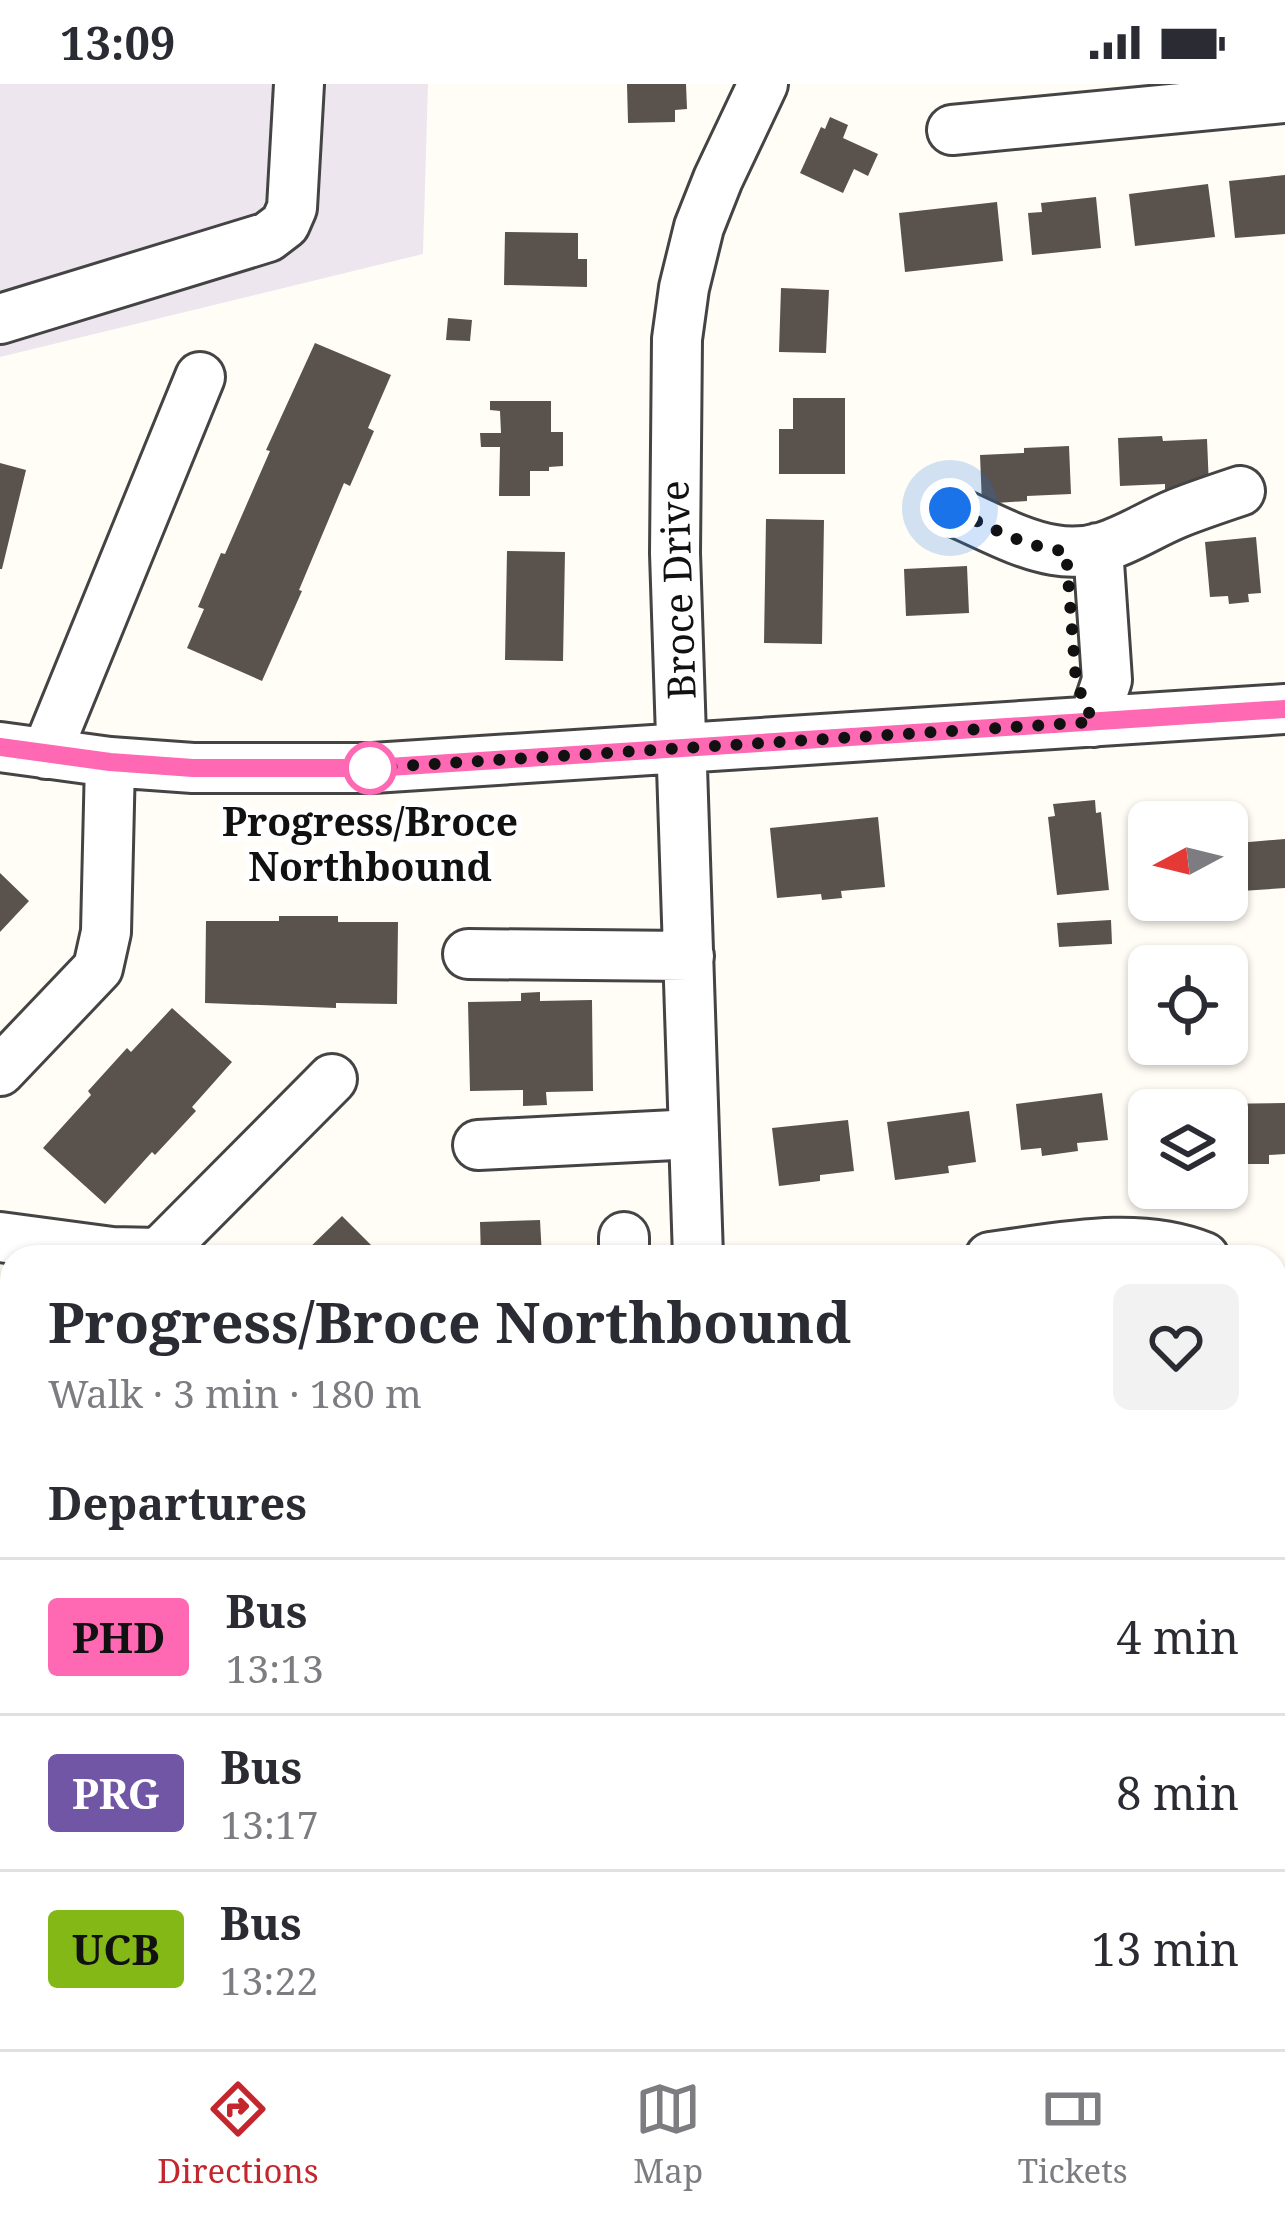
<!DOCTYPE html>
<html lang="en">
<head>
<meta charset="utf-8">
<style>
  :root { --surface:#fff; --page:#f2f2f3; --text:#2b2b33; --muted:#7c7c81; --line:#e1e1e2; --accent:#c4262e }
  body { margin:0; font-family:"Noto Serif",serif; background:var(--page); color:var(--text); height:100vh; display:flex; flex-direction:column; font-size:45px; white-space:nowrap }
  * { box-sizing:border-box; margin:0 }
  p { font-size:39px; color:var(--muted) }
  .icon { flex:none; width:66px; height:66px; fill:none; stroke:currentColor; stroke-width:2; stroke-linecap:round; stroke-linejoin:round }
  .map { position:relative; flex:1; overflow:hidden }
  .drawer { position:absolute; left:0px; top:1161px; width:1287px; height:804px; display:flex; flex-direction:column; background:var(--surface); border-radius:36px 36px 0 0; box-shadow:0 3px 9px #0004 }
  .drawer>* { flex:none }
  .badge { padding:0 24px; border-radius:9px; font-size:42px; line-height:78px }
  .needle { width:78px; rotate:263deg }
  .buttons { position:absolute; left:1128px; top:717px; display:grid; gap:24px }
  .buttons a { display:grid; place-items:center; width:120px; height:120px; border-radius:18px; background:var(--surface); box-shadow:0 3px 9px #0004; font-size:60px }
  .you { position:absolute; width:60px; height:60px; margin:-30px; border:9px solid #fff; border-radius:50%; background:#1a73e8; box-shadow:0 0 0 18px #1a73e833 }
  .map>.badge { position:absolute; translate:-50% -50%; box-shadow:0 0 0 6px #fff }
  h2 { padding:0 48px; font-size:45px; line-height:108px }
  .round { display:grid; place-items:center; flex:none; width:126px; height:126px; border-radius:18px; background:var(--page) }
  .headline { display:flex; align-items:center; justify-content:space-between; height:204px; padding:0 48px }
  h1 { font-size:57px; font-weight:700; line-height:90px }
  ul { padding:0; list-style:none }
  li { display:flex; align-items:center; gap:36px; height:156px; padding:0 48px; border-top:3px solid var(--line) }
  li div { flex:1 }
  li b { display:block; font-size:45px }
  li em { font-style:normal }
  li .badge { min-width:132px; font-weight:700; text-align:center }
  .status { display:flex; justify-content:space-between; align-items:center; height:84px; padding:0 60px; background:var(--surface); direction:ltr }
  .status svg { height:33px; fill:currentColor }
  .menu { display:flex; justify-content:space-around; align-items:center; height:168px; border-top:3px solid var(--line); background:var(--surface); font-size:33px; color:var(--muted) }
  .menu a { display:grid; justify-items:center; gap:6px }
  .menu .selected { color:var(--accent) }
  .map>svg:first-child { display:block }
  .industrial { fill:#eee6ef }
  .building { fill:#5a524d }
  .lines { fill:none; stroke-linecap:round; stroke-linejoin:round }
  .minor-casing { stroke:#444; stroke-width:54 }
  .minor { stroke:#fff; stroke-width:48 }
  .line-casing { stroke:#fff; stroke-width:27 }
  .line { stroke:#ff69b4; stroke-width:18 }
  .walk { stroke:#111; stroke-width:12; stroke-dasharray:0 21.6 }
  .stop-dot { fill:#fff; stroke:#ff69b4; stroke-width:6 }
  .labels { text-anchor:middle; stroke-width:12; stroke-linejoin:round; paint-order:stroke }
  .street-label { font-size:39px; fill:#111; stroke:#fff }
  .stop-label { font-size:39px; font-weight:bold; fill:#111; stroke:#fff }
</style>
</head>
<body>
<div class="status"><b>13:09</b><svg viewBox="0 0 49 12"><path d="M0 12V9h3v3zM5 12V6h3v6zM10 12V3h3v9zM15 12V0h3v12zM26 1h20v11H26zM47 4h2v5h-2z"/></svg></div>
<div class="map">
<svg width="1285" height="1965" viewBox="0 0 1285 1965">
  <rect width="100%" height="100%" fill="#fffdf5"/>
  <path class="industrial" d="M0,0h428l-5,170 -423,103z"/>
  <path class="building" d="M627,0h59l1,25 -12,1v12l-47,1z
    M830,33l18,8 -5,13 35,16 -10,22 -14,-7 -11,24 -43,-20 21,-46 4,2z
    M1285,91v59l-50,4 -6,-57z
    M1208,100l7,53 -80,9 -6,-52z
    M1096,113l5,51 -69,7 -4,-42 14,-1 -1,-9z
    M997,118l6,59 -98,11 -6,-59z
    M505,148l73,1v26h9v28l-83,-2z
    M781,204l48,2 -3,63 -47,-1z
    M448,234l24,2 -2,21 -24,-1z
    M315,259l76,32 -23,53 6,3 -24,55 -6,-3 -45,107 3,1 -40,90 -75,-33 17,-39 -6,-2 23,-54 4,1 45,-103 -4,-1z
    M793,314h52v76h-66v-45h14z
    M490,317h61v31h12v34l-14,1v4h-19v25h-31l1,-49h-19l-1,-14h21l-1,-22 -10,-1z
    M1162,352l1,5 44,-2 2,48 -44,2v-5l-45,2 -2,-48z
    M1069,362l2,48 -44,2v5l-45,3 -2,-49 44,-2v-5z
    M0,379l26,7 -24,99h-2z
    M766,435l58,1 -2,124 -58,-1z
    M1256,453l5,56 -13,1 1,8 -20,2 -1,-8 -18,1 -5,-55z
    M507,467l58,1 -2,109 -58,-1z
    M967,482l2,47 -63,3 -2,-47z
    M1095,716l1,13 5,-1 8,78 -52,5 -9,-78 7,-1 -2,-12z
    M878,733l7,70 -44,4 1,7 -20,2 -1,-6 -44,4 -7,-70z
    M1285,755v49l-44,3 -3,-48z
    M0,789l29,28 -29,31z
    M279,832h59v6h60l-1,82 -61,-1v5l-131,-5 1,-82h73z
    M1111,836l1,24 -53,3 -2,-24z
    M540,908v9l52,-1 1,91 -47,1 1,13 -24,1v-16l-53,1 -2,-89 53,-1v-8z
    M172,924l60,54 -40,45 4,4 -41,44 -3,-3 -47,52 -62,-56 48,-53 -3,-4 39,-43 4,4z
    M1102,1009l6,47 -31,3 1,8 -36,5 -1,-8 -20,2 -5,-46z
    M1285,1019v51l-16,1v9h-39v-9h-3v-45h-18v-6z
    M969,1027l7,51 -28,4 1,7 -54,7 -8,-58z
    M848,1036l6,51 -34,4v6l-41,5 -7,-58z
    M342,1132l41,41h-83z
    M540,1136l2,37h-61l-1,-35z
    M12,1801v90l-12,-5v-66l3,-7 3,1z
    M1180,1953h66l3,12h-113z"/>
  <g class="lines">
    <g class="minor-casing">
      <path id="minor" d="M952,46l333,-32
        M0,235l268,-82 17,-13 7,-16 7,-124
        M949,425c34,14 69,35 105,41 50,9 82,-20 124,-37 20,-8 41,-15 62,-22
        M1093,638l14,-42 -9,-132
        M0,663l110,15 83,6h180l912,-59
        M46,670l154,-377
        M468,870l221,2
        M0,987l98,-103 8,-36 4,-170
        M478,1061l216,-11
        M0,1153l112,15 47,1 173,-174
        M624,1153v20
        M698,1173l-23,-704 2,-214 7,-51 15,-61 19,-48 45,-95
        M990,1173c68,-9 148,-27 214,0
        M0,1505l12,-3
        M1275,1820l10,-2
        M513,1953l7,12
        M835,1953l5,12
        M55,1965l26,-12
        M584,1965l13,-7 -1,-5
        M760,1965l19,-12"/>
    </g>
    <use href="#minor" class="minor"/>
  </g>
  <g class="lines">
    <g class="line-casing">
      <path id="line" d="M0,663l110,15 83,6h180l912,-59"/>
    </g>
    <use href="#line" class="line"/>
    <path class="walk" d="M370,684l723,-46 -17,-40 -10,-131c-41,-3 -80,-26 -116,-43"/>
  </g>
  <circle class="stop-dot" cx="370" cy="684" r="24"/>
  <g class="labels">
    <g class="street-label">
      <text transform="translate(678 506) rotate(-92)" y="14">Broce Drive</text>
    </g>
    <g class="stop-label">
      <text x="370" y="752">Progress/Broce<tspan x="370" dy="45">Northbound</tspan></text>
    </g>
  </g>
</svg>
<div class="buttons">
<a><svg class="needle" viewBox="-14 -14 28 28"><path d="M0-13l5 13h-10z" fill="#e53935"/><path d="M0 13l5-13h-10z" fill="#7c7c81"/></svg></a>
<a><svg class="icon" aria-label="locate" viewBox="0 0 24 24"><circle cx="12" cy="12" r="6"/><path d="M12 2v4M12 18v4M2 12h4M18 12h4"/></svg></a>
<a><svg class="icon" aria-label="layers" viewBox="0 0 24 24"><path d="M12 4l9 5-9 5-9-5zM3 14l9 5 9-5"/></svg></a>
</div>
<div class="you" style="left:950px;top:424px"></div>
<section class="drawer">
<div class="headline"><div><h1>Progress/Broce Northbound</h1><p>Walk · 3 min · 180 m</p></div><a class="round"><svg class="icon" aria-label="heart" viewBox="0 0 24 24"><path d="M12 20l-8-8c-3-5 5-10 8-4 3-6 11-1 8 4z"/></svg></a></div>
<h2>Departures</h2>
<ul>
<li><span class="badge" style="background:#ff69b4;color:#111">PHD</span><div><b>Bus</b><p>13:13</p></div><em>4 min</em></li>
<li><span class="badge" style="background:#7156a5;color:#fff">PRG</span><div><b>Bus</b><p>13:17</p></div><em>8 min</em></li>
<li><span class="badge" style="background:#84b817;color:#111">UCB</span><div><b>Bus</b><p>13:22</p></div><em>13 min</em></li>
</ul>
</section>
</div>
<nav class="menu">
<a class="selected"><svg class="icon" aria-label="directions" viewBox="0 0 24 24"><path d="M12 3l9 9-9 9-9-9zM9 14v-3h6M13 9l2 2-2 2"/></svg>Directions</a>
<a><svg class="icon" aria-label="map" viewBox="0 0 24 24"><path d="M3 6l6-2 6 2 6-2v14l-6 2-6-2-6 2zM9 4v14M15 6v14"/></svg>Map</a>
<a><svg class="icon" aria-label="tickets" viewBox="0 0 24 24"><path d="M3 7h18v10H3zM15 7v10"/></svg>Tickets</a>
</nav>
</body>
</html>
